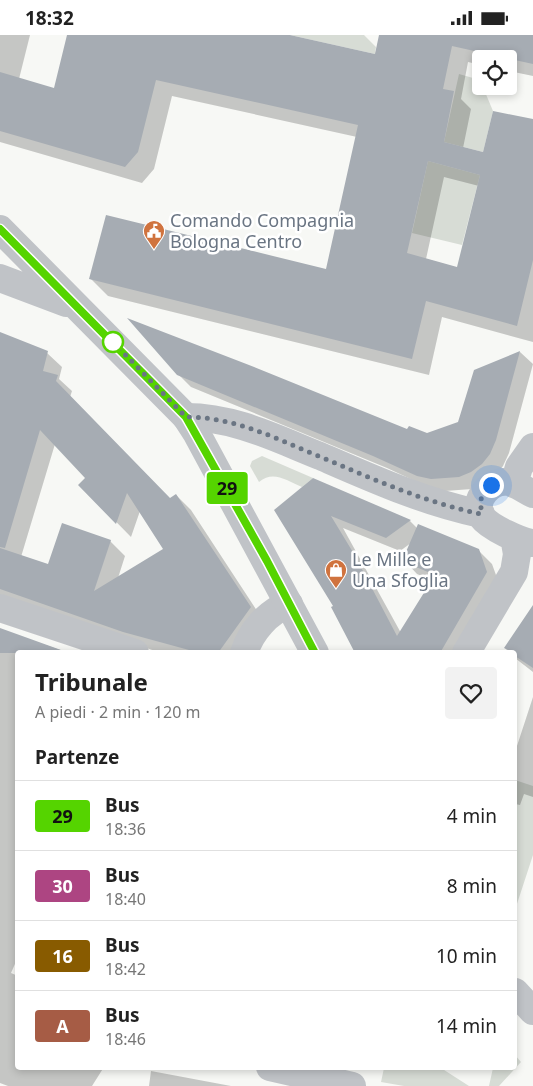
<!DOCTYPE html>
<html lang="it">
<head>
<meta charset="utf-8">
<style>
  :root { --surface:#fff; --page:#f2f2f2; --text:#222; --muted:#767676; --line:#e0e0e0 }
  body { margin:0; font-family:"Noto Sans",sans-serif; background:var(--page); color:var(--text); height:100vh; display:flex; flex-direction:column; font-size:19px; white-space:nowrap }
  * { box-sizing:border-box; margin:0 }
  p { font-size:16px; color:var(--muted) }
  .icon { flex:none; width:28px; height:28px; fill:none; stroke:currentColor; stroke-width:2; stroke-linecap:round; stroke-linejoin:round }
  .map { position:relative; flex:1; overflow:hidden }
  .side { position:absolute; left:15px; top:615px; width:502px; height:420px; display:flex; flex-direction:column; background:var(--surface); border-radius:5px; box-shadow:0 2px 8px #0003 }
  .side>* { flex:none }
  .badge { padding:0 10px; border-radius:4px; font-size:18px; line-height:32px }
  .controls { position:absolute; left:472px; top:15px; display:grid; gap:10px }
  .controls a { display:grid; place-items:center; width:45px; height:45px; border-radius:5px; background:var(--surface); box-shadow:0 2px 8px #0003; font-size:25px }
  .you { position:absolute; width:25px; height:25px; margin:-12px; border:4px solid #fff; border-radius:50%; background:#1a73e8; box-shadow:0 0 0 8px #1a73e833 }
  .map>.badge { position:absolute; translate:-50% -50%; box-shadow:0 0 0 2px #fff }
  h2 { padding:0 20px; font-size:19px; line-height:45px }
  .round { display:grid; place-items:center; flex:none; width:52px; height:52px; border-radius:5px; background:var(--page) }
  .overview { display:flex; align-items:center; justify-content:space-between; height:85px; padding:0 20px }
  h1 { font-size:24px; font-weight:700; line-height:38px }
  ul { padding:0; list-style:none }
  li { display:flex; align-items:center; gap:15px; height:70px; padding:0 20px; border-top:1px solid var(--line) }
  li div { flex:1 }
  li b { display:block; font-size:19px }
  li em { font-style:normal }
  li .badge { min-width:55px; font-weight:700; text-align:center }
  .status { display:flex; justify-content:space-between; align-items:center; height:35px; padding:0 25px; background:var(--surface); direction:ltr }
  .status svg { height:14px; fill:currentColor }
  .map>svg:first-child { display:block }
  .green { fill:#d7dcd5 }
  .shadow { fill:#0003; fill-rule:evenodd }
  .building { fill:#a6acb3; fill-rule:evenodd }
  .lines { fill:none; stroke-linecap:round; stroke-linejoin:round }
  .minor { stroke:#c0c3c7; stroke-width:28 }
  .tertiary { stroke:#c0c3c7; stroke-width:28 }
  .line-casing { stroke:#fff; stroke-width:11 }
  .line { stroke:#55d400; stroke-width:8 }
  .walk { stroke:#6a7583; stroke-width:5; stroke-dasharray:0 9 }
  .stop-dot { fill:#fff; stroke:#55d400; stroke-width:2.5 }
  .labels { text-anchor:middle; stroke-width:5; stroke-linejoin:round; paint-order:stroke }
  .poi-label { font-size:18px; fill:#6a7583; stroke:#fff; text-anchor:start }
</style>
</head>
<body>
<div class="status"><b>18:32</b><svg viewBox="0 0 49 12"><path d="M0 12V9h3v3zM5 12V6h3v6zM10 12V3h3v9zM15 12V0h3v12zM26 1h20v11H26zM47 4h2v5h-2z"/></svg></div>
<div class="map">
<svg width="533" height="1051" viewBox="0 0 533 1051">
  <rect width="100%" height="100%" fill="#f7f8f5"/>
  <path class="green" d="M290,0h74l12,12 -1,7z
    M459,39l21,6 13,31 -10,41 -39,-10z
    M428,126l52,14 -18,70 -50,-12z
    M262,421l51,22 -11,9c-16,-7 -29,-17 -43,-5l-9,-16 2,-5z
    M515,745l18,6v69l-18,55z
    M515,1020l6,7 -22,24h-10l4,-18 22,-1z
    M384,1033h57l28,18h-65l-23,-4z"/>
  <path class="shadow" d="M0,0h30l-11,44 36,11 14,-55h215l91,20 5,-20h153v41l-24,-5v-12h-28v6l-13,-3 -7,37 10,10 -8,39 20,6 50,-33v221l-91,-25 -13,58 -321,-79 -17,-17 236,-8 30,-134 -185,-41 -18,73 -12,14 -142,-41zM444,142l35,9 -21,82 -32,-9z
    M0,300l47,18 15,14 -3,12 13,12 -2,6 100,102 6,-4 15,15 74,113 -21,30h-83l-161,-55zM55,409l31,34 -6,7 51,52 9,-26 25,38 -47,29 7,-22 -15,-15 -61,25 -28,-9z
    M520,317l13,12 -24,89 -6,13 -8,11 -23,12 -27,2 -15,-3 -43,-20 -196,-81 -13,-13 249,61 32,-12 16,-52z
    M313,444l97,42 7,7 61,22 14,14 8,22 -40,67h-104l-21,-47zM343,493l57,23 11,-8 -7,17 13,14 16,7 -32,52z
    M533,572v65l-18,-14v-5h-5l-5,-5z
    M7,597l62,21h-51v304l-7,16 7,3v91h6v3l1,-3h79l-12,19h-84l-8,-3v-431z
    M533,662v100l-9,-3 -4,11 -5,-1v-52z
    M151,1036l80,15h-82z"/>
  <path class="building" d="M67,0h223l85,19 4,-19h154v29l-81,-18 -9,43 11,2 -10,51 39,10 10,-41 40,8v141l-16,66 -91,-25 -14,58 -323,-80 17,-64 220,54 32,-144 -202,-45 -18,72 -13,15 -125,-36v-59l54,16zM428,126l52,14 -23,92 -50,-14z
    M127,283l122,47 158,64 2,-3 18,7 31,-11 16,-52 46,-19 -24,89 -6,14 -8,10 -11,8 -12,5 -28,2 -14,-3 -44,-20 -196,-81z
    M0,297l48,19 -5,20 15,4 -2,6 114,117 6,-4 75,113 -33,46h-18l-77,-21 -123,-43v-41l48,16 14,-41 49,17 -17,51 69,-42 -36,-56 -11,31 -38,-39 7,-7 -45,-48 -35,118 -5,-1z
    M313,443l98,42 -25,18 -55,-22 23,38 43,82 38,-61 -33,-14 16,-37 61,25 8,23 -47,81h-85l-24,-46 2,-1 -59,-96z
    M533,570v63l-18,-12v-3l-11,-5z
    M0,593l61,22 -1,3h-60z"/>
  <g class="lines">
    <path class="minor" d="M186,382c48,0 89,21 134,39 53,23 104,46 161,58
      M514,449l5,-17 14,-20
      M533,459c-8,-4 -16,-10 -24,-12 -18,-3 -38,18 -27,35 7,10 39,25 51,26
      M0,573l135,45
      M244,618c7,-22 24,-41 45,-49
      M466,618l48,-81 3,-18 -3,-17
      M270,1032l82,19"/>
    <path class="tertiary" d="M0,194l186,188 11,17 118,219
      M0,243l66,25
      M515,957l18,19"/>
  </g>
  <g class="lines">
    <g class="line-casing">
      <path id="line" d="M0,194l186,188 81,144 48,92"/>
    </g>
    <use href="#line" class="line"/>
    <path class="walk" d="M113,307l73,75c47,0 87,20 130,38 55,23 107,47 165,59v-15l10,-14"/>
  </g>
  <defs>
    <g id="civic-pin" transform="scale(1.125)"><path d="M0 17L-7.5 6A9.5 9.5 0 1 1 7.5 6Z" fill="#d0733e" stroke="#fff"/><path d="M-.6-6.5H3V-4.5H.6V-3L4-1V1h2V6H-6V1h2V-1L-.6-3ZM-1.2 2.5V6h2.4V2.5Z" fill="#fff"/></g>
    <g id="shop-pin" transform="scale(1.125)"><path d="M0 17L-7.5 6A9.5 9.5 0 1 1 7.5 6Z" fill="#d0733e" stroke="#fff"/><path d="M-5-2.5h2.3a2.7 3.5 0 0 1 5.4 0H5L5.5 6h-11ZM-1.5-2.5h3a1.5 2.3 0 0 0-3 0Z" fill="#fff"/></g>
  </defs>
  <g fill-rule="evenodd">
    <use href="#civic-pin" x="154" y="196"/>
    <use href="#shop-pin" x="336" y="535"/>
  </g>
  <circle class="stop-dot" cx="113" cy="307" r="10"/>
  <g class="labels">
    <g class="poi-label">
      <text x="170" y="192">Comando Compagnia<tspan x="170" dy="21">Bologna Centro</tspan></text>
      <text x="352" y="531">Le Mille e<tspan x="352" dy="21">Una Sfoglia</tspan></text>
    </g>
  </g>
</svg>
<div class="controls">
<a><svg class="icon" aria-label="locate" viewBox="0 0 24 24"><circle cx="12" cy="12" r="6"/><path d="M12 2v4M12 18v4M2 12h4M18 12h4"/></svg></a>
</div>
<div class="you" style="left:491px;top:450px"></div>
<b class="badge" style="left:227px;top:453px;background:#55d400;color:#111">29</b>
<section class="side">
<div class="overview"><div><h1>Tribunale</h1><p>A piedi · 2 min · 120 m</p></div><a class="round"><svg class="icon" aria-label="heart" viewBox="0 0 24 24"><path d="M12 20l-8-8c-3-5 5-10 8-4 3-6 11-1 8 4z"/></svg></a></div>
<h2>Partenze</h2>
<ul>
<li><span class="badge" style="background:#55d400;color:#111">29</span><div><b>Bus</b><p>18:36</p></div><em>4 min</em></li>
<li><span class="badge" style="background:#ad4582;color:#fff">30</span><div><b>Bus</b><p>18:40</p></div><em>8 min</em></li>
<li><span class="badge" style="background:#885b00;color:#fff">16</span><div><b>Bus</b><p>18:42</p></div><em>10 min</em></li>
<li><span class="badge" style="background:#a65c45;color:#fff">A</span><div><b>Bus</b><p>18:46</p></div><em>14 min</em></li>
</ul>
</section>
</div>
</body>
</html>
